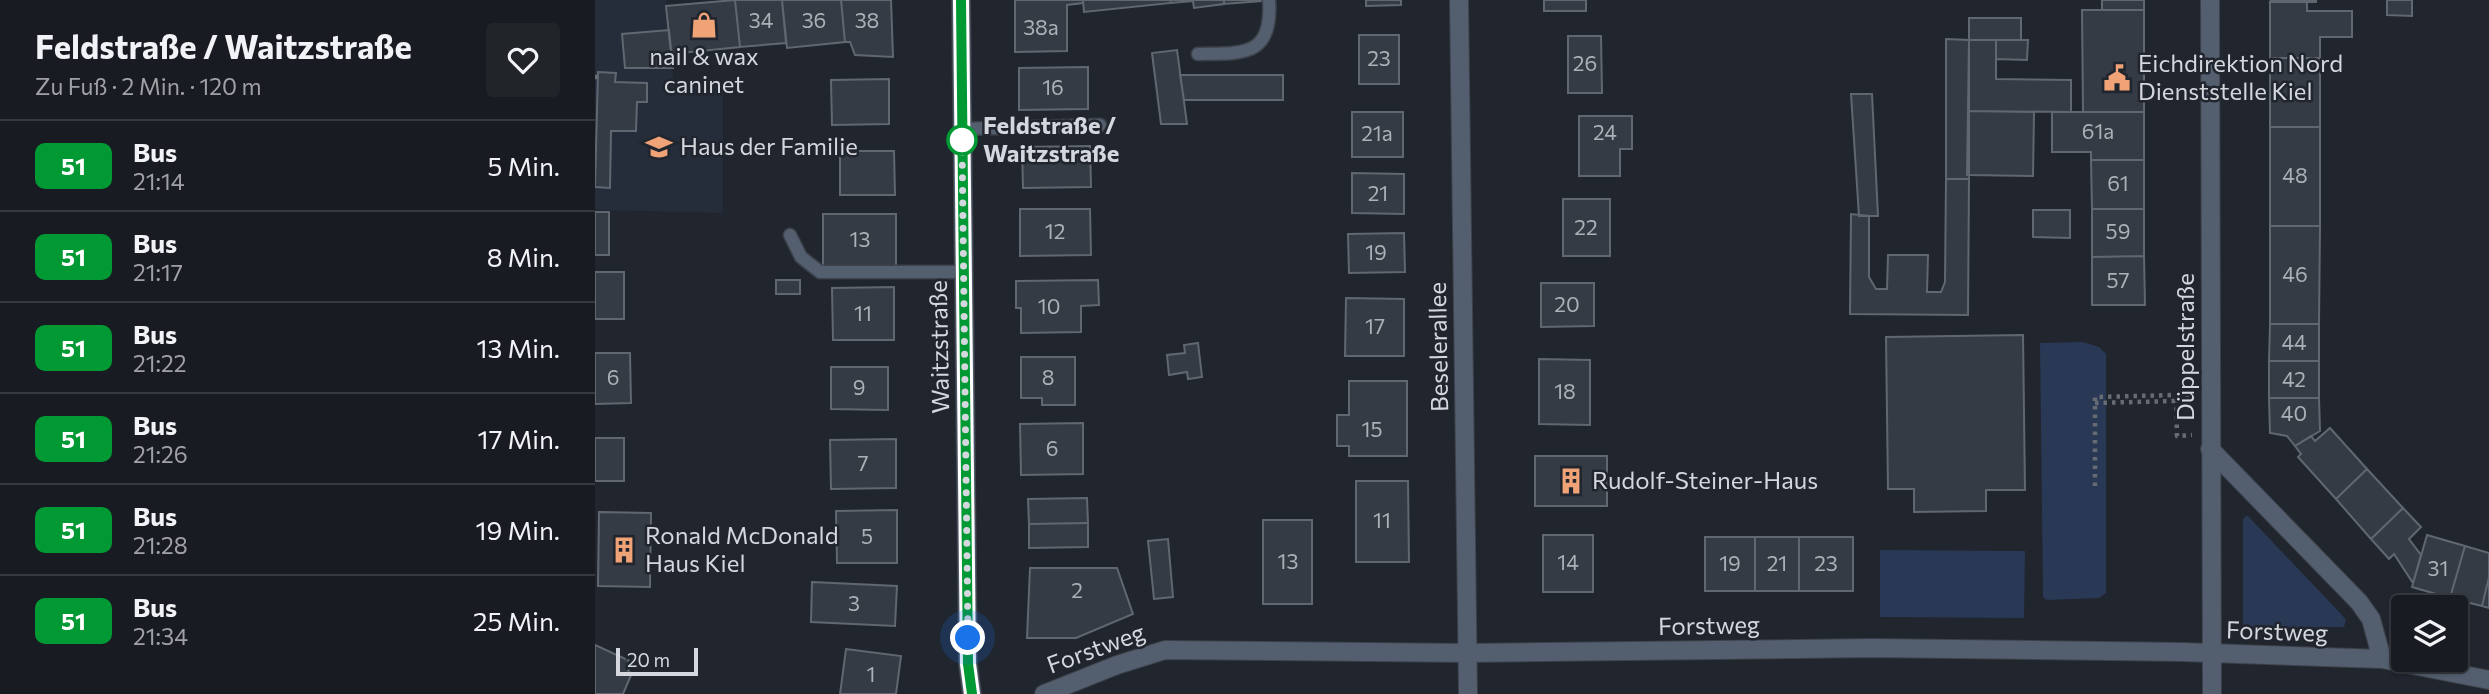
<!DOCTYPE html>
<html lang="de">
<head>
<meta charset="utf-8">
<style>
  :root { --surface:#181c22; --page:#21252a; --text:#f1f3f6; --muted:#9fa1a5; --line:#363a40 }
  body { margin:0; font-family:Commissioner,sans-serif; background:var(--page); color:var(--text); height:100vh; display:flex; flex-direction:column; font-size:26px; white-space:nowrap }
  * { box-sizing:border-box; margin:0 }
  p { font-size:23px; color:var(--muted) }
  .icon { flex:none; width:38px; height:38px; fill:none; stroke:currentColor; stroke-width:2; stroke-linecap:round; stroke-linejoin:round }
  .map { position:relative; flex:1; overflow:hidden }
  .details { display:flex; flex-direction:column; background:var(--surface); width:595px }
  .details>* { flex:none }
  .badge { padding:0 14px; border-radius:10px; font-size:24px; line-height:46px }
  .tools { position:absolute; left:1796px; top:595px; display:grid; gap:14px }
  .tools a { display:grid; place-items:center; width:77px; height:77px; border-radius:7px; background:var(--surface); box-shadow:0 2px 5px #0004,0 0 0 2px var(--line); font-size:35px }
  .scale { position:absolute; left:21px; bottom:18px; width:82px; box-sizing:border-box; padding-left:7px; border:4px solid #d4d7dd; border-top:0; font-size:19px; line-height:24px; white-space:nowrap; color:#d4d7dd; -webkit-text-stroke:5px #20252e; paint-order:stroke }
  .you { position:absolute; width:35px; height:35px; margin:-18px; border:5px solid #fff; border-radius:50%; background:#1a73e8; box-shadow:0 0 0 10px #1a73e833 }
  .map>.badge { position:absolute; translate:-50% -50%; box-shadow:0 0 0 4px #fff }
  .round { display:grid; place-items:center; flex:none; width:74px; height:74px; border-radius:7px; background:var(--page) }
  .head { display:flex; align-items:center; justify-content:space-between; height:119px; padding:0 35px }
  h1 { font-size:33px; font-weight:700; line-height:52px }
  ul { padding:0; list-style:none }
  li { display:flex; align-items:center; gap:21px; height:91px; padding:0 35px; border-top:2px solid var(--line) }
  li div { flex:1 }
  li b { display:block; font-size:26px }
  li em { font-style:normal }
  li .badge { min-width:77px; font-weight:700; text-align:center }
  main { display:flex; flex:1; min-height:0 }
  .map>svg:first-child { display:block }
  .built { fill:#252d3b }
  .green { fill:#293854 }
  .building { fill:#353b44; stroke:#616771; stroke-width:2 }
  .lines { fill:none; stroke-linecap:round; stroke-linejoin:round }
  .service-casing { stroke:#3d414a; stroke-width:15 }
  .minor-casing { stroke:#3d414a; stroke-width:20 }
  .path { stroke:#676b73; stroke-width:4.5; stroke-dasharray:3.5 5; stroke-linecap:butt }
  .service { stroke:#535e6f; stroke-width:12 }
  .minor { stroke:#535e6f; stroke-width:18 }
  .line-casing { stroke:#fff; stroke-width:16 }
  .line { stroke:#093; stroke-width:10 }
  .walk { stroke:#d4d7dd; stroke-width:7; stroke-dasharray:0 12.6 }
  .stop-dot { fill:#fff; stroke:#093; stroke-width:3.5 }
  .labels { text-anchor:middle; stroke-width:5; stroke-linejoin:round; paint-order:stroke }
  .number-label { font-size:21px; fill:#acb0b7 }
  .poi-label { font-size:24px; fill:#d4d7dd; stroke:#20252e; text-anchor:start }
  .stop-label { font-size:24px; font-weight:bold; fill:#d4d7dd; stroke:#20252e; text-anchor:start }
  .street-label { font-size:24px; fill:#d4d7dd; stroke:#20252e }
</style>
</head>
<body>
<main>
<section class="details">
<div class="head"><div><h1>Feldstraße / Waitzstraße</h1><p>Zu Fuß · 2 Min. · 120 m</p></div><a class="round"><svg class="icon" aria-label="heart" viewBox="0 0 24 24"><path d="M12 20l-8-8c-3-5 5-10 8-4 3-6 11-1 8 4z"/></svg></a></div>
<ul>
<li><span class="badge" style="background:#093;color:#fff">51</span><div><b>Bus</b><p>21:14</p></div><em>5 Min.</em></li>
<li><span class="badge" style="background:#093;color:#fff">51</span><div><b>Bus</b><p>21:17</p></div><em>8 Min.</em></li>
<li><span class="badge" style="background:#093;color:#fff">51</span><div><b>Bus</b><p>21:22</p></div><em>13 Min.</em></li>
<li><span class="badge" style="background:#093;color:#fff">51</span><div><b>Bus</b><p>21:26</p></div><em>17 Min.</em></li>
<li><span class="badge" style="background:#093;color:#fff">51</span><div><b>Bus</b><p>21:28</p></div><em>19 Min.</em></li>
<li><span class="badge" style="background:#093;color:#fff">51</span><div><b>Bus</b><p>21:34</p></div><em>25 Min.</em></li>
</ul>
</section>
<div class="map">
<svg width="1894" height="694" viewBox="0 0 1894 694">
  <rect width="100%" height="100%" fill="#20252e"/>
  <path class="built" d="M0,0h71l8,84 49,1v128l-128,-3z"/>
  <path class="green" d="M1488,342l16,5 7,7v239l-7,5 -52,2 -4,-3 -3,-254z
    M1652,515l95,100 4,5 -2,7 -97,1 -4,-4v-105z
    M1285,550l145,1 -1,67 -144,-1z"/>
  <path class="building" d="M140,0h47l4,43 -46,4z
    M140,0l5,47 -69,7 -5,-48z
    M187,0h59l4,42 -58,6z
    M246,0h50l2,57 -38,-2 -5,-13h-5z
    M420,0h68v3l-16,2v46l-52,1z
    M488,0h87l1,3 -87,9z
    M575,0h54v4l-30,4 -1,-7 -22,2z
    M629,0h38v1l-38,3z
    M771,0h35v5l-35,1z
    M949,0h42v11h-42z
    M1507,0h42v10h-42z
    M1676,0h45v2h-46z
    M1792,0h25v16l-25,-1z
    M1675,2h37v9h45v26h-32v21h-50z
    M1487,10h62v102h-61z
    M1374,18h52v22h-52z
    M74,30l4,38h-48l-3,-34z
    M764,35h40v49h-40z
    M973,36h33l1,57h-34z
    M1351,39l23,1v139h-23z
    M1374,40h27v39l75,1v32l-103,-1z
    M1401,40h32l-1,20 -31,-1z
    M582,50l10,74h-26l-9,-71z
    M1675,58h50v69h-50z
    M493,67v42l-69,1v-42z
    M3,72l18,1 -1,9 32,1v19h-10l-1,29h-25l-1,57 -15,-1z
    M585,75h103v25h-99z
    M294,79v45l-57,1 -1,-45z
    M1256,94h21l6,122h-19z
    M1373,111l66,1 -1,64 -66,-1z
    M757,112h51v45h-51z
    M1457,112h92v48h-53v-8h-39z
    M984,116h53v33h-12v27h-41z
    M1675,127h50v99h-50z
    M495,146l1,41 -68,1 -1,-41z
    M245,151h54l1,44h-55z
    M1496,160h53v49h-52z
    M757,173l52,1v40l-52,-1z
    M1351,179h23l-1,136 -118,-1 1,-100 18,2v61l7,12h11l1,-34h40l-1,37h14l4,-10z
    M968,199h47v57h-47z
    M425,209h70l1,46 -71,1z
    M1497,209h52v47l-52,1z
    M1438,210h37v28l-37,-1z
    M0,212h14v43h-14z
    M228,214h73v53l-73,-1z
    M1675,226h50l-1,98h-49z
    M809,233l1,39 -56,1 -1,-39z
    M1549,256l1,49h-53v-48z
    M0,272h29v47h-29z
    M181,280h24v14h-24z
    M503,280l1,25 -18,1v26l-60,1v-25h-5v-27z
    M946,283h53v43l-53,1z
    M299,287v53h-61l-1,-52z
    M751,298l58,1v57h-59z
    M1675,324h49v37h-50z
    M1428,335l2,155h-39v21l-72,1v-23h-26l-2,-152z
    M603,343l4,34 -14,2 -1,-7 -18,3 -2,-20 18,-2 -1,-8z
    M0,353h35l1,50 -36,1z
    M426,357h54v48h-33v-7h-21z
    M944,359l51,1v65l-51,-1z
    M1674,361h50v37h-50z
    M236,367h57v43l-57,-1z
    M754,381h58v75h-58v-10h-12v-31h12z
    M1674,398h50l1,33 -25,15 -8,-10 -17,-3z
    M488,423v51l-62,1 -1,-51z
    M1735,428l37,41 -31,30 -38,-42 3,-3 -6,-8 16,-10 4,5z
    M0,438h29v43h-29z
    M301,439v49l-65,1 -1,-49z
    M940,456h72v50h-72z
    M1772,469l36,39 -32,31 -35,-40z
    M761,481h52l1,81h-53z
    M492,498l1,25 -59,1 -1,-25z
    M1808,508l18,19 -12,12 12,16 -8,28 -19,-29 -5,5 -18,-20z
    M302,510v53h-60l-1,-52z
    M4,512l52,1 -1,74 -52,-1z
    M668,520h49v84h-49z
    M493,523v24l-59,1v-24z
    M948,535h50v57h-50z
    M1832,535l38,11 -15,52 -38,-11z
    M1110,537h50v54h-50z
    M1160,537h44v54h-44z
    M1204,537h54v54h-54z
    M573,539l5,58 -19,2 -6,-58z
    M1870,546l24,7v24l-7,29 -32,-8z
    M435,568h87l16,46 -57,24h-49z
    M1894,577v31l-7,-2z
    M217,582l85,4 -2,40 -84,-4z
    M0,645l37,17 -4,10 4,1 -9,21h-28z
    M251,649l55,7 -5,38h-56z"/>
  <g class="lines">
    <g class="service-casing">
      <path id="service" d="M603,54c44,-1 75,4 71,-54
        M367,129l138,-4
        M195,235l11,22 19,15h144"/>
    </g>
    <g class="minor-casing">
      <path id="minor" d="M366,0l7,664 4,30
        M864,0l9,694
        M1615,0l2,694
        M1615,449l149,153 12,17 11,40
        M449,694l73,-29 48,-15 303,3 404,-5 310,4 200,7 107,21"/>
    </g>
    <path class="path" d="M0,77h3
      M1594,395h-13l1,41 15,-1
      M1500,403l81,-2
      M1500,486v-89l81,-2"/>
    <use href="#service" class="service"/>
    <use href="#minor" class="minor"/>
  </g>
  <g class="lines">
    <g class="line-casing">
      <path id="line" d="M366,0l7,664 4,30"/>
    </g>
    <use href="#line" class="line"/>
    <path class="walk" d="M367,140l6,498"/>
  </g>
  <defs>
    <g id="shop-bare" transform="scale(2.1)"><path d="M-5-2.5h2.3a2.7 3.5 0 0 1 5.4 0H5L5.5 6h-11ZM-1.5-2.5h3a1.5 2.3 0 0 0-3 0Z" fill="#efa377" stroke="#20252e" stroke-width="2.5" paint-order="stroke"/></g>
    <g id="civic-bare" transform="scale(2.1)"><path d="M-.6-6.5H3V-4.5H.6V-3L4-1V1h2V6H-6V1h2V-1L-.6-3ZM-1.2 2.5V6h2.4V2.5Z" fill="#efa377" stroke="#20252e" stroke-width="2.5" paint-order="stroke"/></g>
    <g id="school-bare" transform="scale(2.1)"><path d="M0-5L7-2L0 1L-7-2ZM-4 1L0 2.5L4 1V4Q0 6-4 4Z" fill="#efa377" stroke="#20252e" stroke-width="2.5" paint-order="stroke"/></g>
    <g id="building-bare" transform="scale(2.1)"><path d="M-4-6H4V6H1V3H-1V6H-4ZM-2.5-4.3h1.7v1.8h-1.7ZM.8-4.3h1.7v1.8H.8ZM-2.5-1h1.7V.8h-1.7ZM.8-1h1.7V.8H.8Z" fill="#efa377" stroke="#20252e" stroke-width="2.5" paint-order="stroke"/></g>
  </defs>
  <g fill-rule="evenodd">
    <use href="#shop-bare" x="109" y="25"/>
    <use href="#civic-bare" x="1522" y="78"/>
    <use href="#school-bare" x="64" y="147"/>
    <use href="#building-bare" x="976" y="481"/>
    <use href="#building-bare" x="29" y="550"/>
  </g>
  <circle class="stop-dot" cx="367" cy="140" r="14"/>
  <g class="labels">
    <g class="number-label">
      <text x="166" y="28">34</text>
      <text x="219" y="28">36</text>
      <text x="272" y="28">38</text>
      <text x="446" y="35">38a</text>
      <text x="784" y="66">23</text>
      <text x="990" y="71">26</text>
      <text x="458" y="95">16</text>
      <text x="1503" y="139">61a</text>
      <text x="1010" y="140">24</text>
      <text x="782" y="141">21a</text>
      <text x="1700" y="183">48</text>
      <text x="1523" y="191">61</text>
      <text x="783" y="201">21</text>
      <text x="991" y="235">22</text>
      <text x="460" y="239">12</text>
      <text x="1523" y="239">59</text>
      <text x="265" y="247">13</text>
      <text x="781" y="260">19</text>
      <text x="1700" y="282">46</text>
      <text x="1523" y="288">57</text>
      <text x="972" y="312">20</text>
      <text x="454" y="314">10</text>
      <text x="268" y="321">11</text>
      <text x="780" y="334">17</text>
      <text x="1699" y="350">44</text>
      <text x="18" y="385">6</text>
      <text x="453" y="385">8</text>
      <text x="1699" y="387">42</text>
      <text x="264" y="395">9</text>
      <text x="970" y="399">18</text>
      <text x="1699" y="421">40</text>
      <text x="777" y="437">15</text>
      <text x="457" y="456">6</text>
      <text x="268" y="471">7</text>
      <text x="787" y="528">11</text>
      <text x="272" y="544">5</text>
      <text x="693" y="569">13</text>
      <text x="973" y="570">14</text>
      <text x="1135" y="571">19</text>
      <text x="1182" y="571">21</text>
      <text x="1231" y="571">23</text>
      <text x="1843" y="576">31</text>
      <text x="482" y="598">2</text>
      <text x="259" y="611">3</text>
      <text x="276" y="682">1</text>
    </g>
    <g class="poi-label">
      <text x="109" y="65" text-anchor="middle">nail &amp; wax<tspan x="109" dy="28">caninet</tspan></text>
      <text x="1543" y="72">Eichdirektion Nord<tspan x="1543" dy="28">Dienststelle Kiel</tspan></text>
      <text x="85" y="155">Haus der Familie</text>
      <text x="997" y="489">Rudolf-Steiner-Haus</text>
      <text x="50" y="544">Ronald McDonald<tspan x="50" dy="28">Haus Kiel</tspan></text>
    </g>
    <g class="stop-label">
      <text x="388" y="134">Feldstraße /<tspan x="388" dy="28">Waitzstraße</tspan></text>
    </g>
    <g class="street-label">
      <text transform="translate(345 347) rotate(-91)" y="8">Waitzstraße</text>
      <text transform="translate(844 347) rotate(-91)" y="8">Beselerallee</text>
      <text transform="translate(1591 347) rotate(-90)" y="8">Düppelstraße</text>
      <text transform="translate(1114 626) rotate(-1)" y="8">Forstweg</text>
      <text transform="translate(1682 632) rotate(2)" y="8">Forstweg</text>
      <text transform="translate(501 649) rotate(-20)" y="8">Forstweg</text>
    </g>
  </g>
</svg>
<div class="tools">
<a><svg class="icon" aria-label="layers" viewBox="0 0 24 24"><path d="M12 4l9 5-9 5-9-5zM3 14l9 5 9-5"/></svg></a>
</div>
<div class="scale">20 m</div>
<div class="you" style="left:373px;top:638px"></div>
</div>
</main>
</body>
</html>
